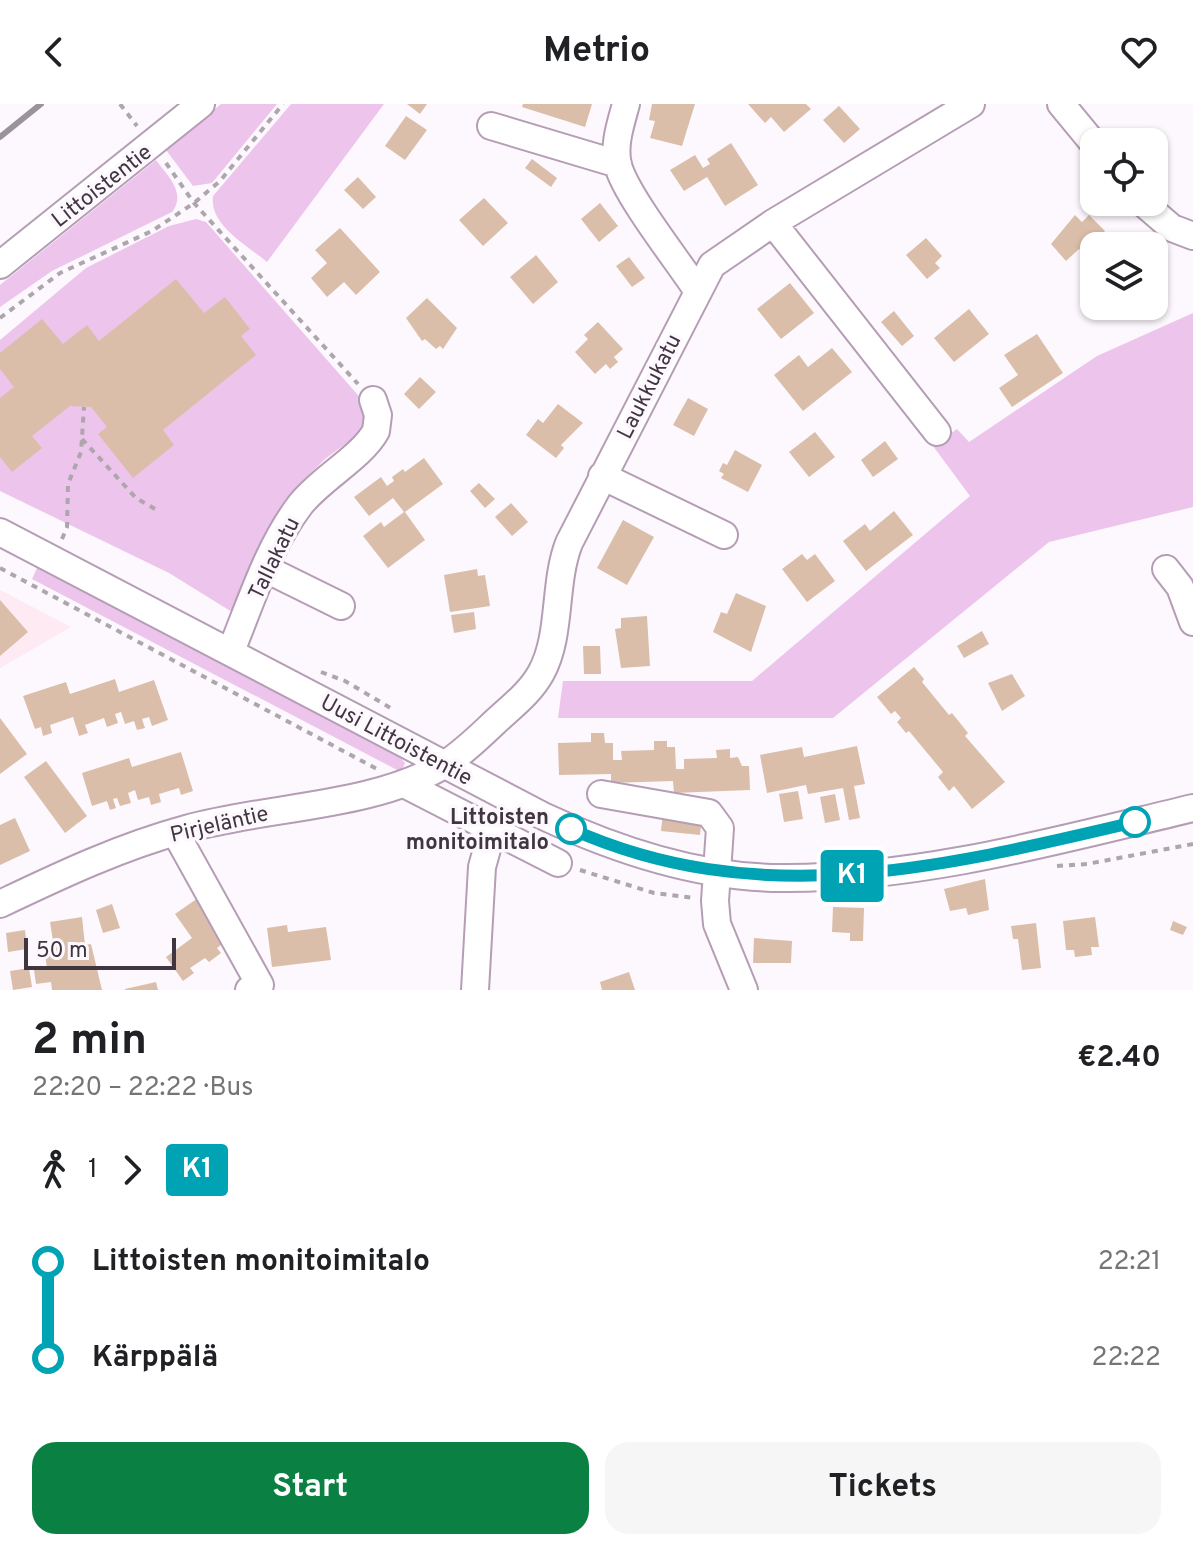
<!DOCTYPE html>
<html lang="en">
<head>
<meta charset="utf-8">
<style>
  :root { --surface:#fff; --page:#f6f6f6; --text:#202124; --muted:#757577; --accent:#0b8043 }
  body { margin:0; font-family:Overpass,sans-serif; background:var(--page); color:var(--text); height:100vh; display:flex; flex-direction:column; font-size:30px; white-space:nowrap }
  * { box-sizing:border-box; margin:0 }
  p { font-size:26px; color:var(--muted) }
  .icon { flex:none; width:44px; height:44px; fill:none; stroke:currentColor; stroke-width:2; stroke-linecap:round; stroke-linejoin:round }
  .map { position:relative; height:886px; overflow:hidden }
  .details { display:flex; flex-direction:column; background:var(--surface); flex:1 }
  .details>* { flex:none }
  .badge { padding:0 16px; border-radius:6px; font-size:28px; line-height:52px }
  .fabs { position:absolute; left:1080px; top:24px; display:grid; gap:16px }
  .fabs a { display:grid; place-items:center; width:88px; height:88px; border-radius:16px; background:var(--surface); box-shadow:0 2px 6px #0004; font-size:40px }
  .scale { position:absolute; left:24px; bottom:20px; width:152px; box-sizing:border-box; padding-left:8px; border:4px solid #403640; border-top:0; font-size:22px; line-height:28px; white-space:nowrap; color:#403640; -webkit-text-stroke:6px #fdf8fd; paint-order:stroke }
  .map>.badge { position:absolute; translate:-50% -50%; box-shadow:0 0 0 4px #fff }
  .legs { display:flex; align-items:center; gap:12px; height:88px; padding:0 32px; font-size:26px }
  .legs p { margin-inline-start:auto }
  .overview { display:flex; align-items:center; justify-content:space-between; height:136px; padding:0 32px }
  h1 { font-size:44px; font-weight:700; line-height:60px }
  .action { display:flex; gap:16px; margin-top:auto; padding:16px 32px }
  .action a { flex:1; height:92px; border-radius:24px; background:var(--accent); color:#fff; font-size:32px; font-weight:700; line-height:92px; text-align:center }
  .action a+a { background:var(--page); color:var(--text) }
  ul { padding:0 32px; list-style:none }
  li { display:flex; align-items:center; gap:28px; height:96px; font-size:30px }
  li i { display:grid; place-items:center; width:12px; height:100%; margin:0 10px; background:currentColor }
  li i::after { content:''; width:20px; height:20px; margin:-10px; border:6px solid; border-radius:50%; background:var(--surface) }
  li p { margin-inline-start:auto }
  li:first-child i { background:linear-gradient(#0000 50%,currentColor 0) }
  li:last-child i { background:linear-gradient(currentColor 50%,#0000 0) }
  header { display:flex; justify-content:space-between; align-items:center; height:104px; padding:0 32px; background:var(--surface); font-size:36px; font-weight:700 }
  .map>svg:first-child { display:block }
  .commercial { fill:#fdeaf2 }
  .green { fill:#edc4ec }
  .building { fill:#dabea9 }
  .lines { fill:none; stroke-linecap:round; stroke-linejoin:round }
  .minor-casing { stroke:#b59db5; stroke-width:30 }
  .path { stroke:#ada6ad; stroke-width:4; stroke-dasharray:6 6; stroke-linecap:butt }
  .minor { stroke:#fff; stroke-width:26 }
  .rail { stroke:#9b939b; stroke-width:6 }
  .line-1-casing { stroke:#fff; stroke-width:18 }
  .line-1 { stroke:#00a3b4; stroke-width:12 }
  .stop-1-dot { fill:#fff; stroke:#00a3b4; stroke-width:4 }
  .labels { text-anchor:middle; stroke-width:7; stroke-linejoin:round; paint-order:stroke }
  .street-label { font-size:22px; fill:#403640; stroke:#fdf8fd }
  .stop-label { font-size:22px; font-weight:bold; fill:#403640; stroke:#fdf8fd; text-anchor:end }
</style>
</head>
<body>
<header><svg class="icon" aria-label="back" viewBox="0 0 24 24"><path d="M15 5l-7 7 7 7"/></svg>Metrio<svg class="icon" aria-label="heart" viewBox="0 0 24 24"><path d="M12 20l-8-8c-3-5 5-10 8-4 3-6 11-1 8 4z"/></svg></header>
<div class="map">
<svg width="1193" height="886" viewBox="0 0 1193 886">
  <rect width="100%" height="100%" fill="#fdf8fd"/>
  <path class="commercial" d="M0,486l71,37 -71,41z"/>
  <path class="green" d="M221,0h56l-65,79 -19,3 -27,-36z
    M291,0h93l-117,158c-20,-17 -58,-37 -54,-66z
    M156,56c11,15 31,33 16,52l-120,59 -52,36v-22z
    M196,115l10,3 158,180 4,25 -43,32 -32,32 -61,121 -63,-39 -169,-82v-151l86,-72 83,-42z
    M1193,209v194l-144,35 -216,176h-275l5,-37h189l218,-185 -37,-50 24,-17 12,13 128,-86z
    M37,464l361,187 7,8 -4,9 -369,-193z"/>
  <path class="building" d="M407,0h20l-7,10z
    M523,0h69l-7,23 -63,-20z
    M652,0h43l-13,42 -32,-8 5,-17 -6,-1z
    M748,0h58l5,5 -27,23 -13,-15 -6,6z
    M839,2l21,23 -16,14 -21,-23z
    M406,12l21,14 -22,30 -20,-14z
    M731,39l27,42 -33,21 -18,-29 -23,14 -14,-21 25,-15 8,13 7,-4 -3,-5z
    M532,55l25,19 -6,9 -26,-19z
    M358,73l18,20 -13,12 -19,-19z
    M484,94l24,25 -25,23 -24,-26z
    M600,99l18,23 -19,16 -18,-23z
    M1075,111l7,7 7,-7 16,16 -22,21 -4,-3 -13,12 -15,-17z
    M340,124l40,44 -24,23 -12,-13 -17,15 -16,-19 16,-15 -12,-13z
    M926,134l16,18 -7,7 5,5 -13,11 -21,-24z
    M536,151l22,27 -25,22 -23,-27z
    M629,153l16,21 -13,9 -16,-21z
    M176,175l28,34 21,-16 25,32 -9,7 15,19 -93,75 11,15 -41,33 -35,-44 9,-7 -16,-20 -21,-1 -38,30 10,12 -30,24 -12,-15v-59l14,-11 -14,-18v-16l42,-34 21,25 24,-19 12,16z
    M790,179l24,30 -33,26 -24,-30z
    M427,194l30,30 -14,21 -3,-3 -4,3 -11,-10 -3,2 -16,-23z
    M1127,202h19l-15,13 -8,-9z
    M969,205l20,25 -35,28 -20,-24z
    M894,207l20,25 -12,10 -21,-24z
    M598,218l25,27 -9,8 4,5 -8,7 -4,-5 -11,10 -20,-22 13,-13 -4,-4z
    M1037,230l26,39 -51,34 -13,-19 19,-13 -14,-20z
    M832,244l20,24 -49,39 -29,-36 25,-20 9,12z
    M420,273l16,15 -17,17 -15,-15z
    M688,294l20,11 -14,27 -21,-11z
    M558,300l25,19 -22,22 3,3 -8,10 -30,-23 12,-16 5,4z
    M815,328l20,25 -26,20 -20,-25z
    M885,337l13,18 -25,18 -12,-17z
    M735,346l27,15 -14,27 -27,-14 3,-4 -5,-3 4,-8 4,2z
    M424,354l19,26 -38,28 20,28 -37,28 -25,-32 18,-14 3,5 20,-15 -11,-14 -24,18 -15,-19 27,-20 6,9 7,-5 -2,-4 11,-8 2,3z
    M479,379l16,16 -10,9 -15,-17z
    M511,399l17,19 -16,14 -17,-19z
    M894,407l19,24 -47,36 -23,-30 22,-17 5,7z
    M623,416l31,17 -27,48 -30,-17z
    M802,450l5,6 8,-6 20,27 -28,21 -25,-33z
    M477,465l1,7 7,-1 5,31 -40,6 -6,-37z
    M736,489l30,13 -15,46 -38,-20 8,-20 6,2z
    M0,496l28,32 -28,24z
    M474,508l2,17 -22,4 -3,-18z
    M647,512l3,50 -29,2 -6,-39 6,-1v-10z
    M982,527l7,13 -25,14 -7,-12z
    M583,542h17l1,28h-17z
    M914,563l10,12 -2,3 27,33 3,-2 16,20 -3,3 40,46 -33,27 -18,-23 -5,5 -11,-14 5,-5 -34,-41 -3,2 -9,-11 4,-4 -6,-7 -4,3 -14,-17z
    M1012,570l13,22 -23,15 -14,-28z
    M115,575l4,13 35,-12 14,40 -16,6 -3,-9 -7,2 3,9 -8,2 -3,-9 -9,3 -4,-12 -6,2 3,9 -11,4 -3,-9 -19,7 3,8 -9,3 -6,-19 -23,8 2,8 -9,3 -2,-9 -6,2 -12,-33 43,-14 4,12z
    M0,614l27,36 -27,20z
    M591,629h13l1,10h8v17h9l-1,-9 33,-1v-9h13v6h8l1,22h8v-10l33,-1 -1,-8 14,-1v9l8,-1 4,9h7l1,24 -76,3 -1,-12 -62,2v-9l-52,1 -1,-32 33,-1z
    M857,642l8,38 -11,2 6,32 -11,2 -6,-32 -35,6 -2,-9 -39,8 -7,-38 42,-8 2,10z
    M181,648l12,39 -12,4 -2,-7 -20,6 2,8 -10,3 -2,-8 -11,3 -3,-10 -7,3 3,10 -11,3 -3,-8 -4,1 3,9 -6,2 -3,-9 -15,5 -10,-33 47,-15 3,9z
    M46,657l41,55 -22,17 -41,-56z
    M798,687l5,28 -19,3 -5,-28z
    M835,690l5,26 -15,3 -5,-26z
    M663,708l39,5 -2,18 -39,-4z
    M15,714l15,33 -30,14v-40z
    M985,775l4,31 -21,5 -2,-7 -16,3 -6,-22z
    M198,794l31,41 -12,9 4,5 -12,9 -4,-4 -15,10 4,5 -11,8 -17,-24 26,-19 -17,-24z
    M112,800l8,24 -17,5 -7,-23z
    M833,803l31,1 -1,33h-13v-8l-18,-1z
    M82,813l3,28 6,-1 11,46h-50l-1,-8 -15,2 -2,-14 13,-2 -4,-26 10,-1 -3,-19z
    M1095,813l4,30h-8l1,8 -17,2 -1,-7h-8l-3,-29z
    M1173,817l14,6 -4,8 -13,-5z
    M1036,819l5,45 -19,2 -4,-31h-5l-2,-13z
    M287,821l1,7 38,-5 5,33 -59,7 -5,-39z
    M25,826l2,19 -19,3 -2,-19z
    M754,834l38,3 -1,22h-38z
    M29,864l3,19 -19,3 -3,-19z
    M629,868l6,18h-33l-2,-8z
    M156,878l2,8h-33v-1z"/>
  <g class="lines">
    <g class="minor-casing">
      <path id="minor" d="M626,0c-5,19 -13,41 -8,61 7,29 60,96 79,125
        M1061,0l33,40
        M491,22l127,38
        M1142,98l30,26 21,8
        M773,119l164,209
        M0,161l201,-161
        M602,372l122,59
        M0,428l543,284c73,34 157,62 239,62 138,1 277,-38 411,-70
        M266,465l75,37
        M1166,465l14,18 13,35
        M231,547c20,-49 37,-104 69,-146 21,-27 61,-47 76,-74l2,-16 -5,-15
        M404,680l154,79
        M601,690l108,19 11,15 -5,73 2,23 27,66
        M175,728l85,153 -11,5
        M0,800c61,-29 120,-57 186,-75 82,-23 184,-21 258,-64 19,-12 35,-28 51,-43 16,-15 35,-29 46,-49 21,-38 12,-89 28,-130l143,-278 61,-42 198,-119
        M475,886l7,-123 10,-36"/>
    </g>
    <path class="path" d="M120,0l17,22
      M166,59l28,40 164,181
      M0,214l60,-45 92,-42 42,-28 26,-22 63,-77
      M82,335l54,59 24,14
      M62,435l5,-12 1,-43 13,-32 3,-45
      M0,464l377,201
      M321,568l24,9 49,29
      M1057,762l30,-2 106,-20
      M580,766l74,23 41,5"/>
    <use href="#minor" class="minor"/>
    <path class="rail" d="M0,33l41,-33"/>
  </g>
  <g class="lines">
    <g class="line-1-casing">
      <path id="line-1" d="M571,725c189,84 372,38 564,-7"/>
    </g>
    <use href="#line-1" class="line-1"/>
  </g>
  <g class="stop-1-dot">
    <circle cx="1135" cy="718" r="14"/>
    <circle cx="571" cy="725" r="14"/>
  </g>
  <g class="labels">
    <g class="street-label">
      <text transform="translate(101 81) rotate(-38)" y="8">Littoistentie</text>
      <text transform="translate(648 282) rotate(-63)" y="8">Laukkukatu</text>
      <text transform="translate(273 454) rotate(-64)" y="8">Tallakatu</text>
      <text transform="translate(397 635) rotate(28)" y="8">Uusi Littoistentie</text>
      <text transform="translate(219 719) rotate(-13)" y="8">Pirjeläntie</text>
    </g>
    <g class="stop-label">
      <text x="549" y="720">Littoisten<tspan x="549" dy="25">monitoimitalo</tspan></text>
    </g>
  </g>
</svg>
<div class="fabs">
<a><svg class="icon" aria-label="locate" viewBox="0 0 24 24"><circle cx="12" cy="12" r="6"/><path d="M12 2v4M12 18v4M2 12h4M18 12h4"/></svg></a>
<a><svg class="icon" aria-label="layers" viewBox="0 0 24 24"><path d="M12 4l9 5-9 5-9-5zM3 14l9 5 9-5"/></svg></a>
</div>
<div class="scale">50 m</div>
<b class="badge" style="left:852px;top:772px;background:#00a3b4;color:#fff">K1</b>
</div>
<section class="details">
<div class="overview"><div><h1>2 min</h1><p>22:20 – 22:22 · Bus</p></div><b>€2.40</b></div>
<div class="legs"><svg class="icon" aria-label="walk" viewBox="0 0 24 24"><circle cx="13" cy="4" r="2"/><path d="M13 8l-2 6 4 7M11 14l-3 7M7 12l3-4h3l4 4"/></svg>1<svg class="icon" aria-label="forward" viewBox="0 0 24 24"><path d="M9 5l7 7-7 7"/></svg><b class="badge" style="background:#00a3b4;color:#fff">K1</b></div>
<ul>
<li><i style="color:#00a3b4"></i><b>Littoisten monitoimitalo</b><p>22:21</p></li>
<li><i style="color:#00a3b4"></i><b>Kärppälä</b><p>22:22</p></li>
</ul>
<div class="action"><a>Start</a><a>Tickets</a></div>
</section>
</body>
</html>
